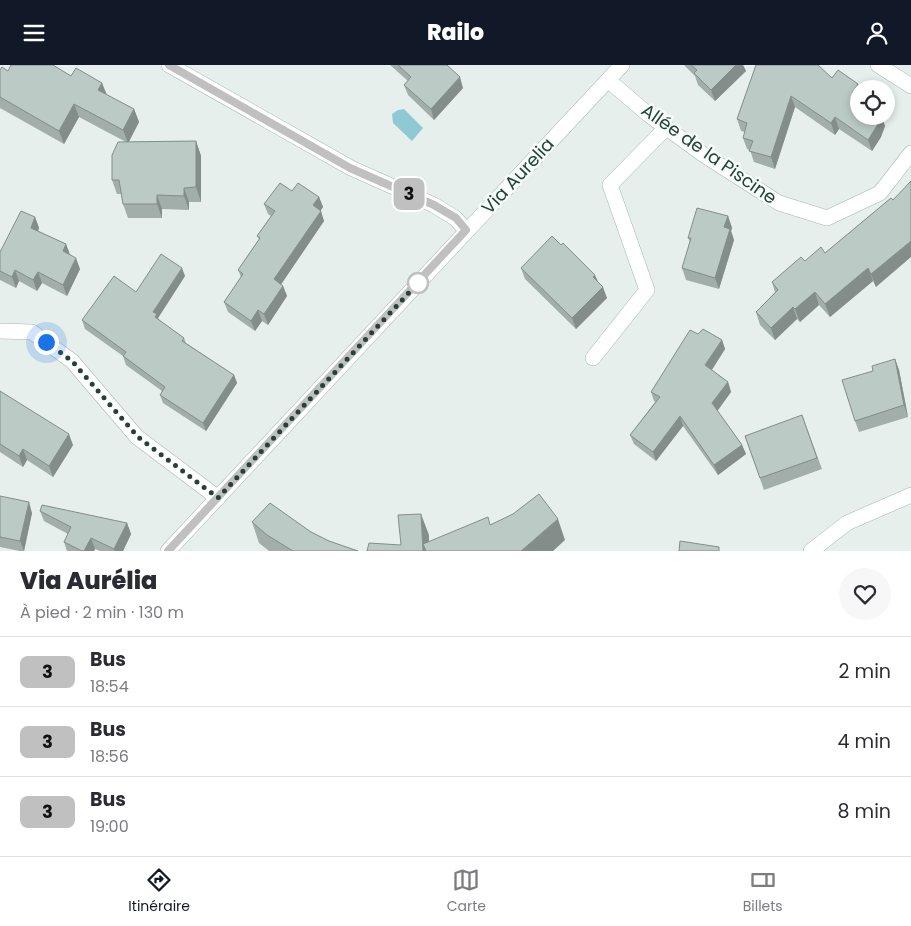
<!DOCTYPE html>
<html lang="fr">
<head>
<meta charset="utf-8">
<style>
  :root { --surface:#fff; --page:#f7f7f7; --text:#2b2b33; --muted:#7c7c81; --line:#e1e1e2; --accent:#111827 }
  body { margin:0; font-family:Poppins,sans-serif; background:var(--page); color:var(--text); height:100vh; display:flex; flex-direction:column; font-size:19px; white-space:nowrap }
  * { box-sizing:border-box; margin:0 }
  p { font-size:16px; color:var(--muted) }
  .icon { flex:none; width:28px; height:28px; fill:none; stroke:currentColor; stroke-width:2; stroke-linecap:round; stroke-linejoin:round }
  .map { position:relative; height:486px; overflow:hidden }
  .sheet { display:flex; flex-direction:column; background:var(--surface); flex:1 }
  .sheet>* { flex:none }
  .badge { padding:0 10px; border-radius:8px; font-size:18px; line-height:32px }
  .buttons { position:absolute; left:850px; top:15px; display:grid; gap:10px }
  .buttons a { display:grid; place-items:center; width:45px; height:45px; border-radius:50%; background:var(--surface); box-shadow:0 2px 8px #0003; font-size:25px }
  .you { position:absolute; width:25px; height:25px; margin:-12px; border:4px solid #fff; border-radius:50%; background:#1a73e8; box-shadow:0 0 0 8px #1a73e833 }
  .map>.badge { position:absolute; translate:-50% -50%; box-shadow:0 0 0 2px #fff }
  .round { display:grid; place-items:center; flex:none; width:52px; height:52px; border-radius:26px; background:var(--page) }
  .head { display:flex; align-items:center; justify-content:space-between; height:85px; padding:0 20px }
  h1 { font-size:24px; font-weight:800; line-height:38px }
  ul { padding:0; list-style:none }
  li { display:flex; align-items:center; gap:15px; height:70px; padding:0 20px; border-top:1px solid var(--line) }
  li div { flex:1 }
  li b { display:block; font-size:19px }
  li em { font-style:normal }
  li .badge { min-width:55px; font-weight:700; text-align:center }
  header { display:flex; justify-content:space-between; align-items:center; height:65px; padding:0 20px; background:var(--accent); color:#fff; font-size:22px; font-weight:800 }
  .tab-bar { display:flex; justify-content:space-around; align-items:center; height:70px; border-top:1px solid var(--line); background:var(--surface); font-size:14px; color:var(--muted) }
  .tab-bar a { display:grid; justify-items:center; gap:2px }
  .tab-bar .active { color:var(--accent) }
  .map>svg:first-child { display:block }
  .water { fill:#8ec9d4 }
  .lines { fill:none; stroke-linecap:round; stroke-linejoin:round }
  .minor-casing { stroke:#a8b8b2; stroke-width:16 }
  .minor { stroke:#fff; stroke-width:15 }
  .wall { fill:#a1aea9 }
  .shaded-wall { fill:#838d89 }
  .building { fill:#bbcac4; stroke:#838d89 }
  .line-casing { stroke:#fff; stroke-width:11 }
  .line { stroke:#c0c0c0; stroke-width:8 }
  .walk { stroke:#24423a; stroke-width:5; stroke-dasharray:0 9 }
  .stop-dot { fill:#fff; stroke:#c0c0c0; stroke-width:2.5 }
  .labels { text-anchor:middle; stroke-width:5; stroke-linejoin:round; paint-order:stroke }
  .street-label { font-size:18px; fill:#24423a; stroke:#f7fbf9 }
</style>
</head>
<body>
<header><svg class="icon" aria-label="menu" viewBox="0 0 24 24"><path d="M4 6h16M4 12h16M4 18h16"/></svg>Railo<svg class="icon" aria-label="person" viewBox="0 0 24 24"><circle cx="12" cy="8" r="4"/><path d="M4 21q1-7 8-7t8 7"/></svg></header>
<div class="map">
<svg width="911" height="486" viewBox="0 0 911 486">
  <rect width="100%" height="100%" fill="#e6efeb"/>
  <path class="water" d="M404,44l19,19 -11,13 -19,-18 -1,-9 6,-4z"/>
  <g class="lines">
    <g class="minor-casing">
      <path id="minor" d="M169,0l182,103 83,37 21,13 11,12
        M878,0l33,21
        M608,15l41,35 55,40 75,48 48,15 53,-25 31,-40
        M0,266l32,1 40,29 65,76 81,61
        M593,293l54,-68 -37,-105 56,-57
        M168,486l454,-486
        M811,486l36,-28 64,-28"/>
    </g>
    <use href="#minor" class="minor"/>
  </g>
  <path class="wall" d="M390,0h57l16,23 -29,32 -26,-25 -4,-10 4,-4z
    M684,0h59l3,6 -31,30 -17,-16 -3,-9z
    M756,0l103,51h22l4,10 -4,11 -9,14 -33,-22 -4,6 -40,-28 -20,62 -21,-7 -4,-12 -3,-1 -4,-11 2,-6 -4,-1 -4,-12z
    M0,5l71,6 31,7 4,12 28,14 5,13 -10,20 67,-1 5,15v46h-12v8l-27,-1v9h-34l-5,-14 -2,-10h-4l-5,-14 14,-38 -47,-25 -15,27 -64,-36z
    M292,126l27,6 4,10 -3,4 4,10 -43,63 2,2 4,10 -19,29 -6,-4 -7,10 -27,-19 -4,-10 17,-25 -3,-7 21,-31 -2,-3 14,-20 -3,-2 -4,-10z
    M891,133l-15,89 -3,-6 -43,36 -11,-12 -19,17 -3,-3 -22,21 -15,-15 -4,-13 19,-20 -3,-10 33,-21 20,-8z
    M728,151l4,12 -1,3 3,9 -15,49 -33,-9 -4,-12 8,-26 -2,-4z
    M35,152l4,11 -1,3 28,13 4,11 10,14 -13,27 -25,-13 -5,8 -18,-10 -3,7 -16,-8v-28z
    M521,203l77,14 9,16 -31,31 -51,-50z
    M185,211l-27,42 1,2 25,18 2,5 48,32 3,8 -31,48 -43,-28 -3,-8 2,-4 -36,-26 -3,-9 -38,-27 -3,-9 54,-28z
    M698,269l24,6 3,9 -13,21 16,12 3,10 -14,18 25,35 4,9 -28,21 -35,-49 -27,35 -22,-17 -4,-9 25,-33 -1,-1 -3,-9z
    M895,294l4,11 9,47 -49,15 -4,-11 18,-50z
    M0,326l73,54 -20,32 -26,-17 -4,7 -23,-15z
    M802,350l20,54 -58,21 -19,-54z
    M0,431l32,17 -8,38h-4l-20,-4z
    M40,446l87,12 4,11 -8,17h-23l-5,-2 -1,2h-27l-3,-9 4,-8 -24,-13z
    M252,457l59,10 18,9 29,10h-89l-10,-8z"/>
  <path class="shaded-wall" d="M736,0h7l3,6 -31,30 -4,-11z
    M460,12l3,11 -29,32 -3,-11z
    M102,18l5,12 -9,-5z
    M858,19l1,5v10l-7,-6z
    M791,31l4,11 -20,62 -4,-12z
    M74,39l5,13 -15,27 -5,-13z
    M134,44l5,13 -11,21 -5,-13z
    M880,51h1l4,10 -4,11 -9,14 -4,-11z
    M835,52l4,12 -4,6 -4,-12z
    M196,76l5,15v46l-5,-15z
    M184,123l5,14v8l-5,-14z
    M157,130l5,14v9l-5,-14z
    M319,132l4,10 -6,9 -4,-11z
    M321,146l3,10 -46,68 -4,-10z
    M728,151l4,12 -1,3 3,9 -15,49 -4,-11 9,-51z
    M35,152l4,11 -4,11 -4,-11z
    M911,176v16l-35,30 -5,-13z
    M66,179l4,11 -7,-4z
    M76,193l4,11 -13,27 -4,-11z
    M182,203l3,8 -27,42 2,5 -2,2 -5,-13z
    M868,203l5,13 -43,36 -5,-13z
    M15,205l4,11 -3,7 -4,-11z
    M38,207l4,11 -5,8 -4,-11z
    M595,210l5,11 -7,-9z
    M283,221l4,10 -19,29 -4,-11z
    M603,222l4,11 -31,31 -4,-11z
    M815,227l4,13 -19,17 -5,-13z
    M793,242l4,12 -22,21 -4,-12z
    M258,245l4,11 -7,10 -4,-10z
    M722,275l3,9 -16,25 -4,-9z
    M895,294l4,11 9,47 -4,-12z
    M234,310l3,8 -31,48 -3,-8z
    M728,317l3,10 -15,21 -4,-10z
    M680,351l3,10 -27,35 -3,-9z
    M69,369l4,11 -20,32 -4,-11z
    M742,380l4,9 -28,21 -4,-10z
    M23,384l4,11 -4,7 -4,-11z
    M29,437l3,11 -8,38 -4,-10z
    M421,449l8,21v16h-6z
    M558,454l7,21 -12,11h-32z
    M127,458l4,11 -8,17h-8l-1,-2z
    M91,473l4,11 -1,2h-10z"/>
  <path class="building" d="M11,0h42l18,11 5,-8 26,15 -4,7 36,19 -11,21 -49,-26 -15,27 -59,-34v-27l2,-3 6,4z
    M398,0h49l13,12 -29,32 -27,-24 7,-8z
    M691,0h45l-25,25 -17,-17 3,-3z
    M756,0h62l14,13 6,-8 20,14 -6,9 7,5v18h21l-3,10 -9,14 -33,-23 -4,6 -40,-27 -20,61 -22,-6 4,-10 -10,-3 4,-15 -10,-4z
    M196,76v46l-12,1v8l-27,-1v9h-34l-4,-24h-7v-25l6,-13z
    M911,116v60l-40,33 -3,-6 -43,36 -10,-12 -20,17 -2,-2 -22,21 -15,-16 22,-22 -6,-8 29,-25 4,4 16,-14 4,6 66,-55 2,2z
    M280,118l12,8 6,-8 21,14 -6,8 8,6 -47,68 9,7 -19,28 -6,-4 -7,11 -27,-19 19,-28 -5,-4 22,-32 -3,-2 18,-25 -11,-7z
    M697,143l31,8 -4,11 6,2 -15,49 -33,-10 9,-30h-3z
    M21,146l14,6 -4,11 35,16 -3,7 13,7 -13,27 -25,-13 -5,8 -18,-10 -3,7 -12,-6v-19z
    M552,171l9,9 2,-2 32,32 -2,2 10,10 -31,31 -51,-50z
    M161,189l21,14 -29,44 4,2 -2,3 29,21 -2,3 52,34 -31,48 -43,-28 5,-8 -42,-31 3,-4 -44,-32 32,-44 22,16z
    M703,264l19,11 -17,25 23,17 -16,21 30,42 -28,20 -34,-49 -27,36 -23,-17 30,-38 -9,-5 39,-62 8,4z
    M895,294l9,46 -49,16 -13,-41 31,-9 -1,-5z
    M0,326l69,43 -20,32 -26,-17 -4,7 -19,-12z
    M802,350l15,43 -57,20 -15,-42z
    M539,429l19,25 -37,32h-95l-3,-7 65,-27 2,8 23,-11z
    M0,431l29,6 -9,39 -20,-4z
    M270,438l41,29 18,9 29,10h-65l-26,-16 -15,-13z
    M42,440l85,18 -13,26 -23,-11 -7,13h-2l-18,-9 7,-15 -31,-16z
    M421,449l2,37h-56l2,-8 32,2 -3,-30z
    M680,476l39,6v4h-40z"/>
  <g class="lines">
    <g class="line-casing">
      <path id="line" d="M168,486l298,-321 -10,-12 -22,-13 -84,-37 -181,-103"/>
    </g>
    <use href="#line" class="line"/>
    <path class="walk" d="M46,277l26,19 66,76 80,61 200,-215"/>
  </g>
  <circle class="stop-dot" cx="418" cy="218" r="10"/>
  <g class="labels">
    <g class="street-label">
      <text transform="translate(709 89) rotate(35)" y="6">Allée de la Piscine</text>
      <text transform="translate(518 111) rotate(-47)" y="6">Via Aurelia</text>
    </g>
  </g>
</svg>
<div class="buttons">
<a><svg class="icon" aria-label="locate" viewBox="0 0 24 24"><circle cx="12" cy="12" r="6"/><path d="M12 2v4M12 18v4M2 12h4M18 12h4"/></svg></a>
</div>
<div class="you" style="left:46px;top:277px"></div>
<b class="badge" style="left:409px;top:129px;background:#c0c0c0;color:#111">3</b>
</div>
<section class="sheet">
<div class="head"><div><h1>Via Aurélia</h1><p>À pied · 2 min · 130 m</p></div><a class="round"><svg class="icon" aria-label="heart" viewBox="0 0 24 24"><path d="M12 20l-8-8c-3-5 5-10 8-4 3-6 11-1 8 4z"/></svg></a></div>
<ul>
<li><span class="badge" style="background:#c0c0c0;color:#111">3</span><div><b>Bus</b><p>18:54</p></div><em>2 min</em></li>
<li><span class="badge" style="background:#c0c0c0;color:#111">3</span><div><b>Bus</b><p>18:56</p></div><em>4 min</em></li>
<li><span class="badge" style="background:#c0c0c0;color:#111">3</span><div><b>Bus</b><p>19:00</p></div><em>8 min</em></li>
</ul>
</section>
<nav class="tab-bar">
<a class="active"><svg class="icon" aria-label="directions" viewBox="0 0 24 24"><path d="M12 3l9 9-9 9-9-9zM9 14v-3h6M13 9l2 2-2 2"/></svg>Itinéraire</a>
<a><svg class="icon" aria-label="map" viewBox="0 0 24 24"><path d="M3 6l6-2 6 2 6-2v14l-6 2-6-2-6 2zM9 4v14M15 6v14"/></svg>Carte</a>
<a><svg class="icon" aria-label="tickets" viewBox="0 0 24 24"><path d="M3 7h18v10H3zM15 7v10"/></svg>Billets</a>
</nav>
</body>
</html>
